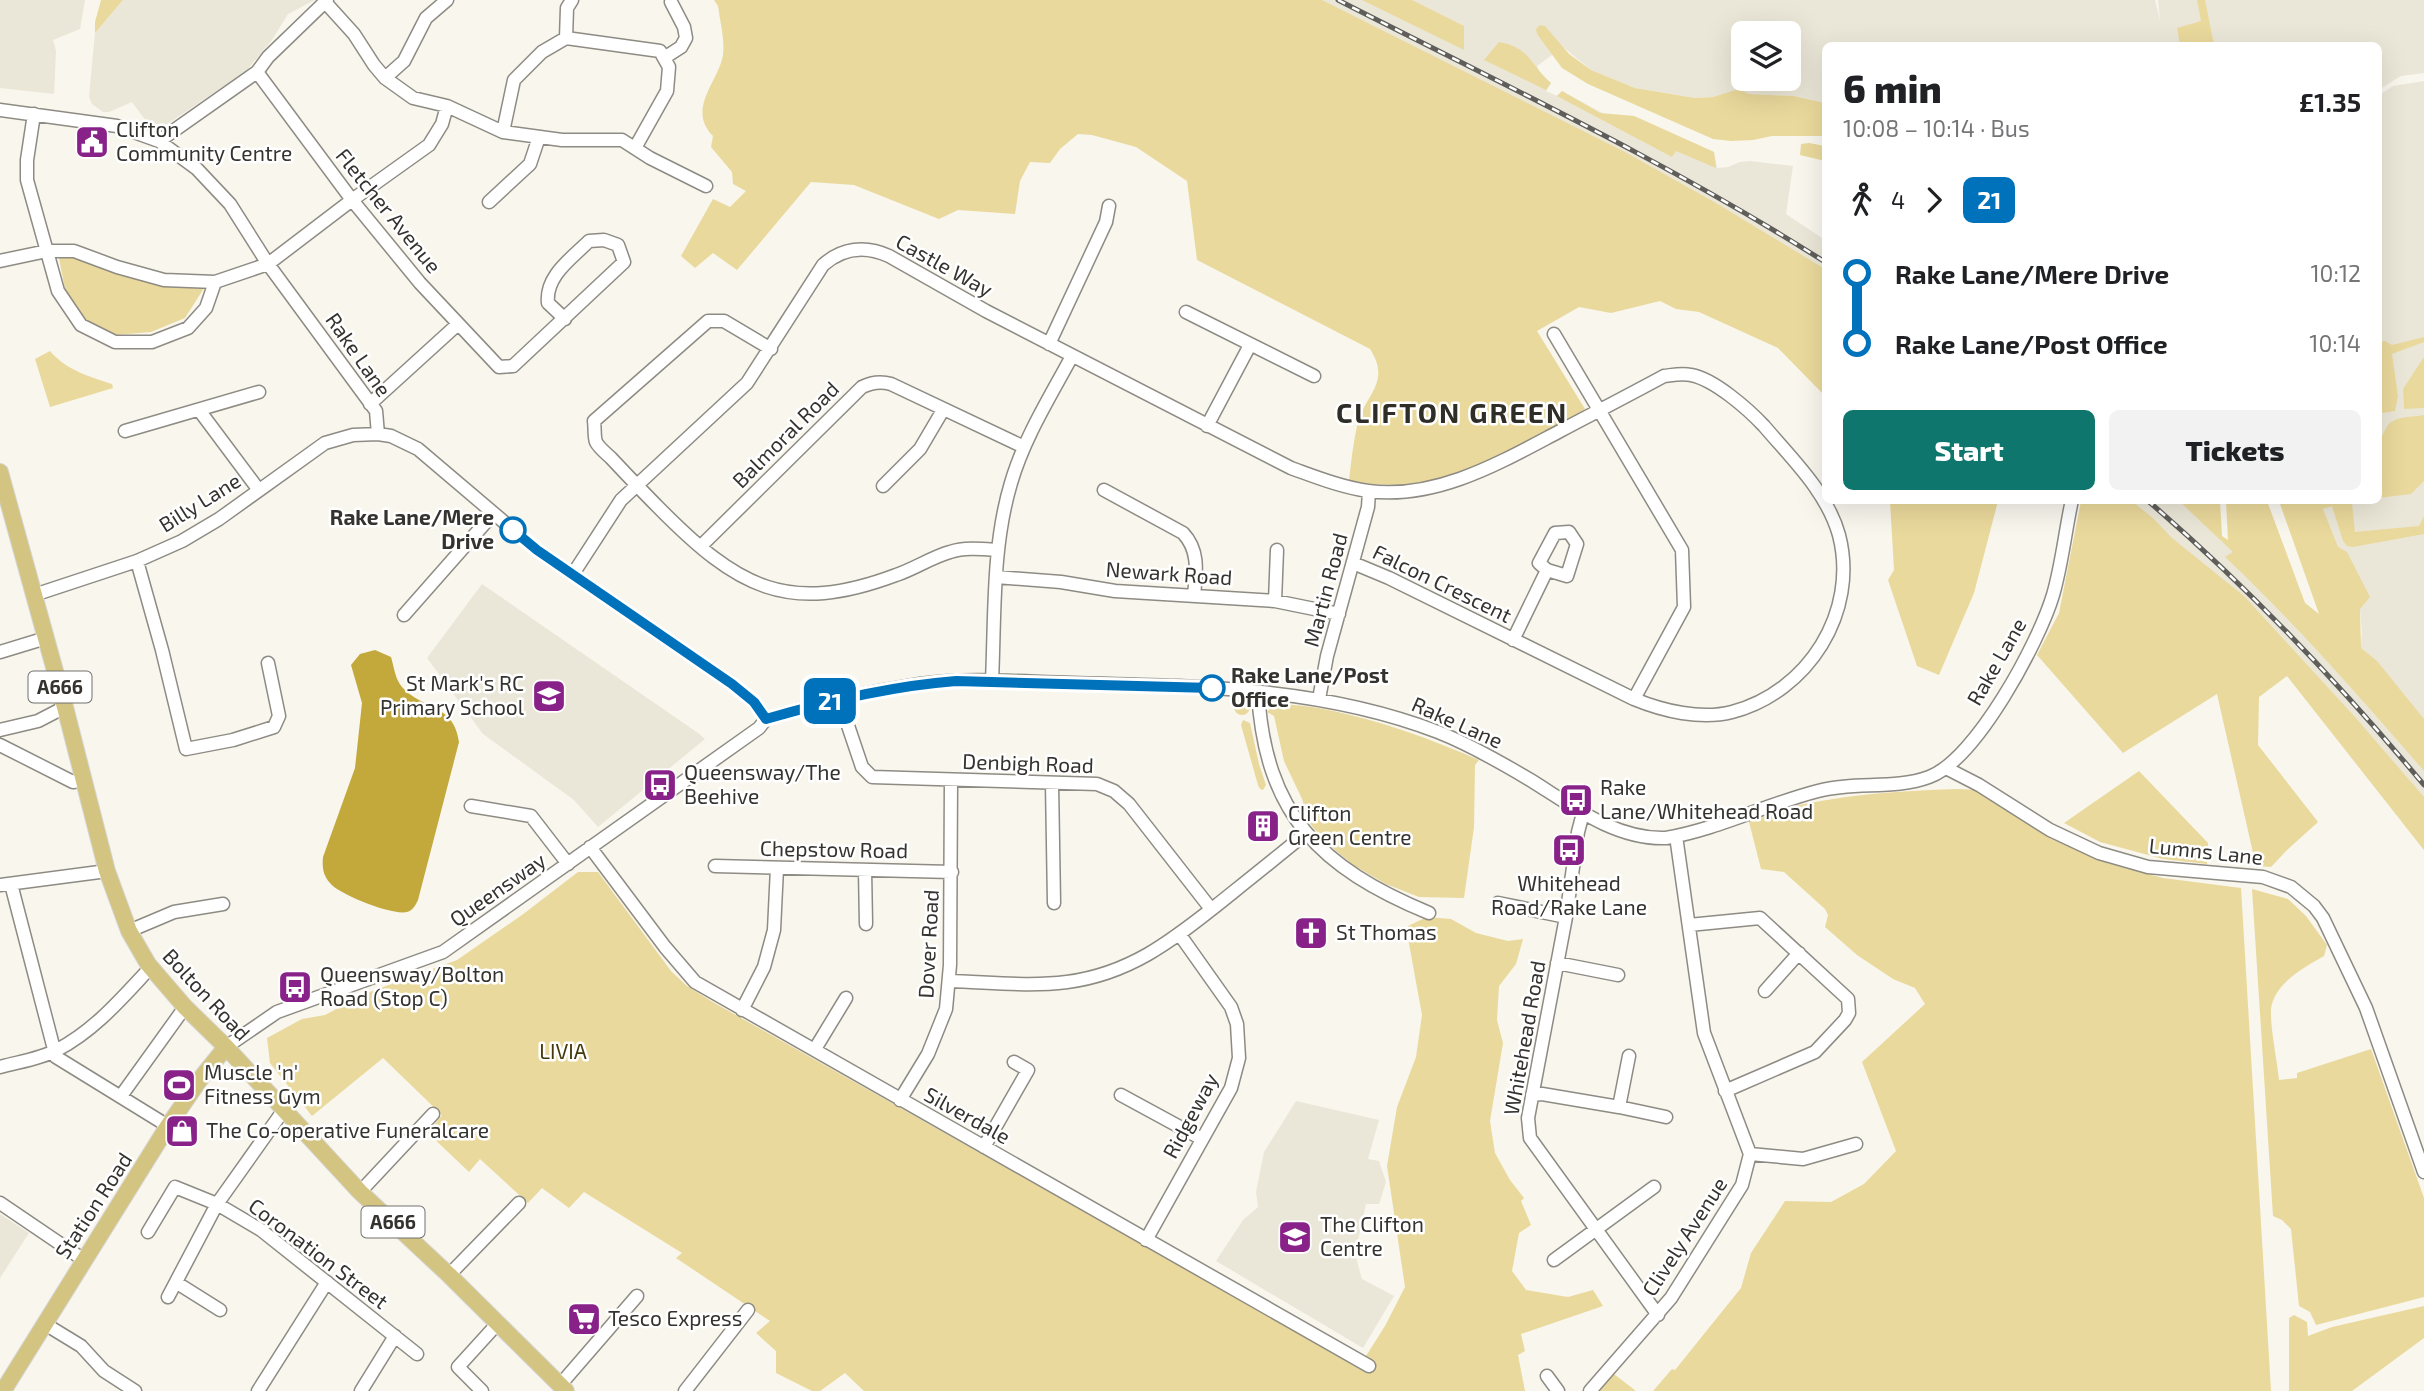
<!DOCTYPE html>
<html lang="en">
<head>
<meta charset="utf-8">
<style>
  :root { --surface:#fff; --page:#f2f2f2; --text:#202124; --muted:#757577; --accent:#0f766e }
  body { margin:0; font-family:"Exo 2",sans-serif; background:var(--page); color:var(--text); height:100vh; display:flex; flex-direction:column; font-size:26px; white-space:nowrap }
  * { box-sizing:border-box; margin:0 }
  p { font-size:23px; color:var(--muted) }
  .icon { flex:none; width:38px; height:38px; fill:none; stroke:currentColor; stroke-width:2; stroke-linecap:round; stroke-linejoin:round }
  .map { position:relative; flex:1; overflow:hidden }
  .sheet { position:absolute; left:1822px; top:42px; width:560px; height:462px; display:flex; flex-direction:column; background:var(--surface); border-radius:10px; box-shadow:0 7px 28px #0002 }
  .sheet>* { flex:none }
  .badge { padding:0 14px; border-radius:10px; font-size:24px; line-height:46px }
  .controls { position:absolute; left:1731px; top:21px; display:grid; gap:14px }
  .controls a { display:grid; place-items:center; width:70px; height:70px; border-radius:10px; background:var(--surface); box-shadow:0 7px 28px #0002; font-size:35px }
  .map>.badge { position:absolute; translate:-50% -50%; box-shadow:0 0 0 4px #fff }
  .legs { display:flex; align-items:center; gap:10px; height:77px; padding:0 21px; font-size:23px }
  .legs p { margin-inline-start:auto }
  .head { display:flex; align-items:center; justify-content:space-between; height:119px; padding:0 21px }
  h1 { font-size:38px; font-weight:800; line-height:52px }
  .action { display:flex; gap:14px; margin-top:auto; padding:14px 21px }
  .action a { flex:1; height:80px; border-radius:10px; background:var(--accent); color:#fff; font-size:28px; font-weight:800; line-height:80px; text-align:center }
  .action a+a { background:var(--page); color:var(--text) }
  ul { padding:0 21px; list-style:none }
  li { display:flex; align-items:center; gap:24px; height:70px; font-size:26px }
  li i { display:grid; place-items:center; width:10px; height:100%; margin:0 9px; background:currentColor }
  li i::after { content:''; width:18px; height:18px; margin:-9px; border:5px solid; border-radius:50%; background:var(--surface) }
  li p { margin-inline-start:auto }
  li:first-child i { background:linear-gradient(#0000 50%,currentColor 0) }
  li:last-child i { background:linear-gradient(currentColor 50%,#0000 0) }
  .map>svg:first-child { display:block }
  .built { fill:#ebe7d8; fill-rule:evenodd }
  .green { fill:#ead99c }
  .water { fill:#c3a83c }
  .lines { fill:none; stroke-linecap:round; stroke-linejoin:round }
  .minor-casing { stroke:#8d8b83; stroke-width:15 }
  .major-casing { stroke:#d6d6d6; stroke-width:18 }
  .minor { stroke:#fff; stroke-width:12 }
  .major { stroke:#d4c481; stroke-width:16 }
  .rail-casing { stroke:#5f5e5a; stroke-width:5 }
  .rail { stroke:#fff; stroke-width:2.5; stroke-dasharray:8; stroke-linecap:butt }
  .line-1-casing { stroke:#fff; stroke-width:16 }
  .line-1 { stroke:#0072bc; stroke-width:10 }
  .stop-1-dot { fill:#fff; stroke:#0072bc; stroke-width:3.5 }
  .labels { text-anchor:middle; stroke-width:5; stroke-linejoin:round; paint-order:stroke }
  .shield { fill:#fff; stroke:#71706e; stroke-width:2 }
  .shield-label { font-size:19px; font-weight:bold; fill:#343330 }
  .poi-label { font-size:21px; fill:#343330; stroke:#fff; text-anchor:start }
  .street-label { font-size:21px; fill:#343330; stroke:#fff }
  .stop-label { font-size:21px; font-weight:bold; fill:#343330; stroke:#fff; text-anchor:end }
  .park-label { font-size:21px; fill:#44390c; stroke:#fff }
  .district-label { font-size:28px; font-weight:bold; letter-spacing:2px; fill:#2f2d27; stroke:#fff }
</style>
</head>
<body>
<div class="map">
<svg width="2424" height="1391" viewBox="0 0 2424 1391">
  <rect width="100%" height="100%" fill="#f8f6ed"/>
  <path class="built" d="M0,0h85l-5,29 -27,11 3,11 -2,43 -54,-6z
    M123,0h192l-27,14 -16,26 -26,31 -83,56 -6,2 -9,-5 -16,-22 -23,10h-6l-11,-8 -3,-7 6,-64z
    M1280,0h875l5,20 -2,-20h266v73l-23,3 -23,14v-44h-553v57l-31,-7 -45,-2 -10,-4 -26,7 -18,1 -60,-10 -44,-18 -28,-23 -26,19 3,8 11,9 -5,8 11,5 5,-5 44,24 28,1 80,36 3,16 11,-1 12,-5 10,-1 43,5 -7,48 39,26v40zM1743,33h45v46h-45z
    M2424,81v769l-158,-201 -113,-131 -21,-17h46l182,147 2,-14 -2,-25 -40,-108 58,-1v-404l15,-10z
    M482,584l216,149 7,6 -107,88 -24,-27 -91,-66 -56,-76z
    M1296,1101l83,19 -11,39 11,2 7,21 -7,22h-13l-11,50 7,25 32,17 -31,52 -147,-87 27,-41 15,-13 -2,-15 8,-40z
    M0,1214l29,19 -29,45z"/>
  <path class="green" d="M101,0h22l-28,33v-11z
    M714,0h608l303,152 91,51 109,66v127l-47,-48 -79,-36 -23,-3 -16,-8 -49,12 -32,-6 -42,24 48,78c-70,45 -150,89 -236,72 2,-18 4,-37 8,-55 7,-31 35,-43 13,-77l-173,-89 -10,-79 -51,-34 -44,-12 -14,-1 -18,15 -10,14 -20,-1 -10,19 -5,33 -57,-4 -19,9 -85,-34 -43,-3 -74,88 -24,-17 -18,15 -14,-12 32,-57 17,8 16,-16 -13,-7 -1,-12 -21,-25 2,-11c-27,-27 6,-55 10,-81 2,-15 -3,-34 -5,-49z
    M1362,0h50l52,26v24z
    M2197,0h8l9,45h-34l-3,-17 24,-7z
    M1540,25l5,1 24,28 22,16 44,18 60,10 18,-1 26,-8 10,5 45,2 31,7v33h-53l-19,4 -22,1 -18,-2 -125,-55 -26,-16 -25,-34 -1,-5z
    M1499,42c31,5 32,24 52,41l-5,7 -62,-30z
    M1562,91l38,22 34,3 80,36 2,16 -40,-17 -4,6 -115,-61z
    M1809,143l16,3v15l-25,-6 1,-11z
    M58,253l56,19 92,13 -21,33 -34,14 -36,3 -31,-15 -19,-31z
    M2424,337v5l-32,12 6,42 -3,15 -12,2 -4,-3 -1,-68 7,-1 7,4z
    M50,351c16,19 40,26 62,33l1,4 -63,19 -15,-48z
    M2424,357v51l-20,1 -1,-20z
    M2424,415v66l-13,13 -33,4v-57c5,-5 6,-10 10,-16 7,-9 25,-8 36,-10z
    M1890,501h108l-24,92 -35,82 -22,-9 -29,-86 6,-10z
    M2081,501h51l21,17 19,20 72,58 111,121 69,80v53l-137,-174 -28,21 -1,48 60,77 -31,28 -16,17 -15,-1 -39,-172 -94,59 -86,-98 22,-42z
    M2179,501h41l2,35 6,4 -2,-39h41l38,102 14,11 -40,-113h83l-10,3 3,28 64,-6 5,-10v18l-71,13 -6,-1 -4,-5 -11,-35 -9,3 15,38 9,5 23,45 -10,12 1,39 16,13 47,58v52c-64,-74 -128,-147 -199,-214l8,-5z
    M1234 707a8 8 0 1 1 16 0a8 8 0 1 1-16 0Z
    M1275,703c18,2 36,3 54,7 52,11 102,29 150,50l-4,5 -1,62 -10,71 -45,-1 -33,-13 -33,-19 -31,-26 -20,-26 1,-12 -19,-40 -10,-45 -7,-4z
    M1243,720l7,3 9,41 7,21 -3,5 -3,-1 -2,-4 -17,-60z
    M2139,771l69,72 -1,21 -44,-5 -63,-17 -36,-19z
    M1958,789l22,1 71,49 56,24 56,15 78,10 30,503h-618l19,-22 3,1 66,-82 10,-35 34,-52 46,1 33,-18 32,-33 -34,-89 63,-58 -10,-16 -22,-9 -36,-24 -32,-28 3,-12 -3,-6 -41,-37 -23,-3 -13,-51c68,-21 138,-27 210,-29z
    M578,872h20l73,99 16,15 24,15 648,366 26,-41 20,-39 -18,-121 10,-59 19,-50 6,-42 -14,-77v-12l19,-9 24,2 25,14 32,8 15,-2 -7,25 -17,22 -2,34 6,23 -13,78 5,32 15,27 14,18 -3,3 10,24 -12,8 -7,38 14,19 42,7 25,-7 10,16 -82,28 4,17 -7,4 7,36h-661l-19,-18 -25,18h-8l-36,-18v-22l-20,-18 14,-12 -94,-63 6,-5 -98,-61 -15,16 -27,-20 -14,15 -48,-44 -11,13 -41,-39 14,-18 -59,-57 -71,58 -42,-53 -3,-25 35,-19 23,-4 42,-22 90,-33 65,-45z
    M2252,889l36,10 18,17 21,29 -3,11c-19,11 -50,27 -53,53 -1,18 6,51 8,71l18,-2v-5l74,-24 53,149v99l-108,28 -6,-13 -11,-6 -8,-77 -9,-9 -9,-4z
    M2424,1306v32l-72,53h-63v-73l5,-3 13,7 1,14 24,-9z
    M1614,1374l22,17h-37z"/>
  <path class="water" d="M375,650l16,7c3,10 4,22 11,30 20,23 52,16 57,55l-41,158c-3,6 -5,10 -11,12 -14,4 -69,-18 -77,-29 -7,-8 -8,-16 -7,-26l32,-89 7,-65 -11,-38 9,-11z"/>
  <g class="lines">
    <g class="minor-casing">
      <path id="minor" d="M325,2l29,32 20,31 11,13 28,20 34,8 56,26 59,8h60l28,18 56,28
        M566,38l1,-30 5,-8
        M664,58l17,-11 5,-9 -2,-11 -13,-25
        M257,72l95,128 68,83 79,84 14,-1 111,-104 -6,-17 -14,-5 -15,1c-17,17 -44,35 -41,62l17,16
        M385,78l19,-17 22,-43 21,-18
        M0,110l117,16 42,15 38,28 33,35 38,60 108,147 2,23
        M34,114l-7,46v20l31,111 23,34 34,17h37l36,-14 18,-20 9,-26
        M503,132l11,-52 28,-28 24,-14 94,13 9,16 -2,24 -32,57
        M159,141l98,-69 11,-15 59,-57
        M489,202l41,-38 9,-27
        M0,261l47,-10h27l43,16 47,13 51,2 53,-18 84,-64 77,-55 13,-21 5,-18
        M1186,312l128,64
        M1554,334l128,216 2,57 -50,92
        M1049,344l57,-122 3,-16
        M771,349l-47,-28h-16l-114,100c1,6 0,16 2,21 3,6 11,12 15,16 16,17 32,34 48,50 78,79 128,108 237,67 18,-6 36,-18 54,-23 15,-5 33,-3 48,-2
        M370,404l88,-80
        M199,410l59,79
        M1207,426l43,-81
        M125,431l134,-39
        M883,486l37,-37 23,-39
        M1104,490l79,43c17,18 13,40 11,63
        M701,546l161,-159c10,-5 19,-6 29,-3l133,63
        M137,561l25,89 24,99 47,-9 41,-13 5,-11 -11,-53
        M573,574l48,-74 126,-117 76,-118c19,-17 42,-20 66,-9l97,55 305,157c25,9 50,19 77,23 69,9 133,-29 192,-60 34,-18 69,-36 104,-55 9,-1 18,-3 27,-1 23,4 57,34 73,51 28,33 63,66 75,109 20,77 -31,157 -107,177 -31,8 -69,-1 -98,-13l-245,-121 -36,-15
        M996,577l65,5 54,9 160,10 64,13
        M34,595l103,-34 45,-20 37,-22 106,-76 28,-8 25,-1 13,2 27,13 119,101 195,134 22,18 12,17c50,-15 102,-27 154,-35 50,-7 103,-2 153,-1 125,3 248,4 365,49 33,13 64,31 94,49 40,25 84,59 134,57 52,-9 101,-34 152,-47 37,-10 76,-1 111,-14 47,-17 110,-135 124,-182 9,-31 12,-63 19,-95
        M1275,601l2,-51
        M404,615l89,-101
        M1513,640l34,-70 20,6 10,-32 -8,-12 -14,1 -16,30 8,7
        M0,652l46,-14
        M992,681c3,-66 0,-135 19,-198 13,-45 39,-86 61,-127
        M1258,692c7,122 62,176 171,221
        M839,699l23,68 10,10 225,7 17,7 15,13 82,105
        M1319,699l8,-43 41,-149 1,-16
        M0,730l38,-9 27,-14
        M0,745l73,37 11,-2
        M1946,768l33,17 71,45 49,23 49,14 115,10 28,10 23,19 9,12 43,90 58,164
        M1052,783l2,120
        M471,806l60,10 37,48
        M1583,813l-5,19 -12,85 -38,201 2,20 128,177
        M590,847l75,100 30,35 674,384
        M715,866l237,6
        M865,870l1,54
        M11,884l45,173 112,69
        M0,885l107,-14
        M1498,903l68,14
        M1689,925l71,-7 88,81 1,14 -4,7 -30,32 -90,39
        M129,931l45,-19 49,-8
        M1557,963l61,12
        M949,981c39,1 79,6 118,1 62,-8 103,-40 150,-77 30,-24 59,-47 88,-71
        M1765,991l34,-38
        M742,1010l22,-43 10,-37 3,-62
        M226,1047l51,-35 166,-60 316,-224 7,-9
        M815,1049l31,-51
        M0,1067c18,-5 40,-8 57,-17 38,-20 64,-51 93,-82
        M1121,1095l81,44
        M1532,1095l10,-1 77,13 47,10
        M121,1096l64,-89
        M900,1100l28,-46 18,-45 4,-44 1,-185
        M1619,1107l10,-51
        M984,1147l44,-77 -14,-8
        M1750,1154l53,5 53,-15
        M360,1192l73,-78
        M0,1203l84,57
        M148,1232l27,-45 42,17 44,26 156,124
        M1146,1240l85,-152 8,-30 -2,-34 -6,-17 -51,-72
        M1554,1260l100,-73
        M449,1275l70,-72
        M177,1283l43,27
        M168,1297l49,-93 66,-93
        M45,1324l36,22 23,25 31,20
        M1547,1376l11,15
        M560,1385l77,-89
        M258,1391l69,-109
        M361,1391l34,-55
        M482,1391l-24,-24 40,-44
        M685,1391l63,-81
        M1590,1391l81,-93 71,-113 8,-31 -46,-121 -28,-197"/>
    </g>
    <g class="major-casing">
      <path id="major" d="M0,472l65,235 42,164 22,60 19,33 37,43 41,40 134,145 89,83 117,116
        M3,1391l165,-265 33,-48 25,-31"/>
    </g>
    <use href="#minor" class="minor"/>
    <use href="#major" class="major"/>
    <g class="rail-casing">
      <path id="rail" d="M1338,0c164,84 332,163 487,262
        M2147,500c100,86 193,184 277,285"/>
    </g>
    <use href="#rail" class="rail"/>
  </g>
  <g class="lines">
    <g class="line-1-casing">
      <path id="line-1" d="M513,530l24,20 195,134 22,18 12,17c62,-18 125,-33 190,-38l256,7"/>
    </g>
    <use href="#line-1" class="line-1"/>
  </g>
  <defs>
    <g id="civic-square" transform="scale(1.75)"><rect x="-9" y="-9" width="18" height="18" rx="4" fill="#882289" stroke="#fff"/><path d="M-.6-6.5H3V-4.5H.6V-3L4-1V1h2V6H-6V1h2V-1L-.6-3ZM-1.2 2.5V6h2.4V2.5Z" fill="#fff"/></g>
    <g id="school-square" transform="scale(1.75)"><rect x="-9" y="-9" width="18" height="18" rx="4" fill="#882289" stroke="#fff"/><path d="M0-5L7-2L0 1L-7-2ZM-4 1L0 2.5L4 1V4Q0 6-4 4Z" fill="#fff"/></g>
    <g id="bus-square" transform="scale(1.75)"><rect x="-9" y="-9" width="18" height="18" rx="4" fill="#882289" stroke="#fff"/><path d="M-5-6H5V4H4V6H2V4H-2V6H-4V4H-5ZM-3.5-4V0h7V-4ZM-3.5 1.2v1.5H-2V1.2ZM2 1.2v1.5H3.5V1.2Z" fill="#fff"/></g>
    <g id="building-square" transform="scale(1.75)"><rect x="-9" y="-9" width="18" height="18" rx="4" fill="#882289" stroke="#fff"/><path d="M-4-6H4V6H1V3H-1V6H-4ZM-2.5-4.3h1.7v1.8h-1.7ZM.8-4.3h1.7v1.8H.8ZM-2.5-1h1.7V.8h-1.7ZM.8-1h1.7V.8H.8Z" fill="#fff"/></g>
    <g id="church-square" transform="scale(1.75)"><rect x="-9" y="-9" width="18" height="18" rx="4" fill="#882289" stroke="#fff"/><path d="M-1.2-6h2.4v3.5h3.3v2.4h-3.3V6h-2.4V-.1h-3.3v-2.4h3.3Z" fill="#fff"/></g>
    <g id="stadium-square" transform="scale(1.75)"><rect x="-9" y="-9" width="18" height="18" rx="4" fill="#882289" stroke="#fff"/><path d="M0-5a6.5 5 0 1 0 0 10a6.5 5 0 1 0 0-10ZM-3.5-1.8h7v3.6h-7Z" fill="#fff"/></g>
    <g id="shop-square" transform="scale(1.75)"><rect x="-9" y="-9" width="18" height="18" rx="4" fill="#882289" stroke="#fff"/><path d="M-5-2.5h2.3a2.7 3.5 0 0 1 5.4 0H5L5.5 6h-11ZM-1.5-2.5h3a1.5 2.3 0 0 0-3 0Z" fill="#fff"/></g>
    <g id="supermarket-square" transform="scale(1.75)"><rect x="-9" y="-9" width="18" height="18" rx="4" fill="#882289" stroke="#fff"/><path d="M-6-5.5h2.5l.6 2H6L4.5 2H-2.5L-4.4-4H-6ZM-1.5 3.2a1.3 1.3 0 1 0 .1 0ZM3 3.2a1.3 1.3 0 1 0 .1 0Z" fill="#fff"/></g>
  </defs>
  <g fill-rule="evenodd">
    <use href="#civic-square" x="92" y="142"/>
    <use href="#school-square" x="549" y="696"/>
    <use href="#bus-square" x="660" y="785"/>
    <use href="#bus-square" x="1576" y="800"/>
    <use href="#building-square" x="1263" y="826"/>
    <use href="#bus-square" x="1569" y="850"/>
    <use href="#church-square" x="1311" y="933"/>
    <use href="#bus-square" x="295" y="987"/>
    <use href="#stadium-square" x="179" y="1085"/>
    <use href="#shop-square" x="182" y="1131"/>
    <use href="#school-square" x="1295" y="1237"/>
    <use href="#supermarket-square" x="584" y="1319"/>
  </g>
  <g class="stop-1-dot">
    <circle cx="513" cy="530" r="12"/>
    <circle cx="1212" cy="688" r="12"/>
  </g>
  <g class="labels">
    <g class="shield">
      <rect x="28.5" y="671.5" width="63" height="31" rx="5"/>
      <rect x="361.5" y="1206.5" width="63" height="31" rx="5"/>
    </g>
    <g class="shield-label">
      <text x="60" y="694">A666</text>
      <text x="393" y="1229">A666</text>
    </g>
    <g class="poi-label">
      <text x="116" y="137">Clifton<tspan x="116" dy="24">Community Centre</tspan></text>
      <text x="524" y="691" text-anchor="end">St Mark's RC<tspan x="524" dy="24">Primary School</tspan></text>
      <text x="684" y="780">Queensway/The<tspan x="684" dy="24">Beehive</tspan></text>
      <text x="1600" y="795">Rake<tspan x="1600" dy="24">Lane/Whitehead Road</tspan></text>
      <text x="1288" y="821">Clifton<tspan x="1288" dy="24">Green Centre</tspan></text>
      <text x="1569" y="891" text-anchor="middle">Whitehead<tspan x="1569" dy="24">Road/Rake Lane</tspan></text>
      <text x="1336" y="940">St Thomas</text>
      <text x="320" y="982">Queensway/Bolton<tspan x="320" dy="24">Road (Stop C)</tspan></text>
      <text x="204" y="1080">Muscle 'n'<tspan x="204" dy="24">Fitness Gym</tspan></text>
      <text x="206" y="1138">The Co-operative Funeralcare</text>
      <text x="1320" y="1232">The Clifton<tspan x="1320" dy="24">Centre</tspan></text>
      <text x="608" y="1326">Tesco Express</text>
    </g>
    <g class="street-label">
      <text transform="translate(388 211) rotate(51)" y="7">Fletcher Avenue</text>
      <text transform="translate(944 266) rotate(29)" y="7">Castle Way</text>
      <text transform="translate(358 355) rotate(55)" y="7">Rake Lane</text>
      <text transform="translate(786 435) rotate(-45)" y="7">Balmoral Road</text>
      <text transform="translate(200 503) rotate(-32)" y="7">Billy Lane</text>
      <text transform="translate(1169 574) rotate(4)" y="7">Newark Road</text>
      <text transform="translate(1442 584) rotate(26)" y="7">Falcon Crescent</text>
      <text transform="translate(1326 590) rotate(-75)" y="7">Martin Road</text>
      <text transform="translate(1997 662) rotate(-60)" y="7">Rake Lane</text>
      <text transform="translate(1457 723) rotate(24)" y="7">Rake Lane</text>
      <text transform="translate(1028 764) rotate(2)" y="7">Denbigh Road</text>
      <text transform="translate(834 850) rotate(1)" y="7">Chepstow Road</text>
      <text transform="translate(2206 852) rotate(6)" y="7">Lumns Lane</text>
      <text transform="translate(498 890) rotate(-35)" y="7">Queensway</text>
      <text transform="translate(929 944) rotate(-87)" y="7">Dover Road</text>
      <text transform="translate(206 995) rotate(47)" y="7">Bolton Road</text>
      <text transform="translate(1525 1038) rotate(-80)" y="7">Whitehead Road</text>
      <text transform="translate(967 1116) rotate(29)" y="7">Silverdale</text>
      <text transform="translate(1191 1116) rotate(-62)" y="7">Ridgeway</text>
      <text transform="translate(94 1206) rotate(-57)" y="7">Station Road</text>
      <text transform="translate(1685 1237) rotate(-57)" y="7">Clively Avenue</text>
      <text transform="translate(318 1254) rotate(37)" y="7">Coronation Street</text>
    </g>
    <g class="stop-label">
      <text x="494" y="525">Rake Lane/Mere<tspan x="494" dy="24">Drive</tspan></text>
      <text x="1231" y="683" text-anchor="start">Rake Lane/Post<tspan x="1231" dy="24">Office</tspan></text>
    </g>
    <g class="park-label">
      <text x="563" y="1059">LIVIA</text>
    </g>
    <g class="district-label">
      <text x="1452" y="423">CLIFTON GREEN</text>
    </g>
  </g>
</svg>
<div class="controls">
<a><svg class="icon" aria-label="layers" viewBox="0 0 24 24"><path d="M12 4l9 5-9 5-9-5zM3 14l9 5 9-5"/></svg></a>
</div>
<b class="badge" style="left:830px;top:701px;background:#0072bc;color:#fff">21</b>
<section class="sheet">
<div class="head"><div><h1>6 min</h1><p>10:08 – 10:14 · Bus</p></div><b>£1.35</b></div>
<div class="legs"><svg class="icon" aria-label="walk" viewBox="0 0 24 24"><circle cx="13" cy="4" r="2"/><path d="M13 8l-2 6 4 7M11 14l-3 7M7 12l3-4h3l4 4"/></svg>4<svg class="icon" aria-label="forward" viewBox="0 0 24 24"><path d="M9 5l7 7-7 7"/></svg><b class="badge" style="background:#0072bc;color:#fff">21</b></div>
<ul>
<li><i style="color:#0072bc"></i><b>Rake Lane/Mere Drive</b><p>10:12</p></li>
<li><i style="color:#0072bc"></i><b>Rake Lane/Post Office</b><p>10:14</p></li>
</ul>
<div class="action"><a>Start</a><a>Tickets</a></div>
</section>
</div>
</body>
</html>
